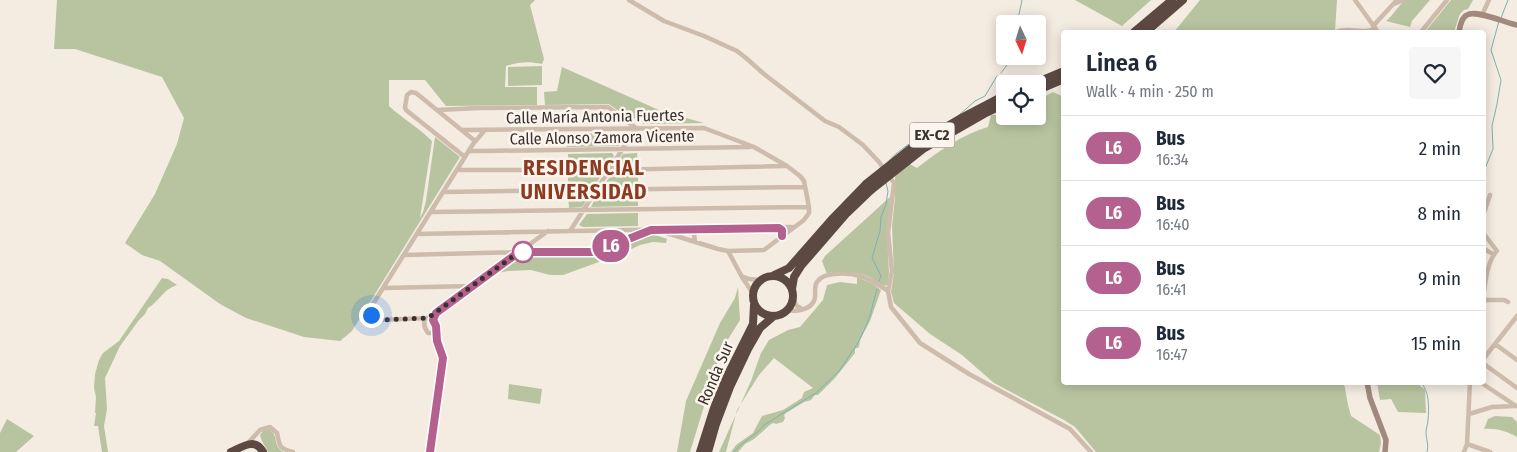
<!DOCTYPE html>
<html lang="en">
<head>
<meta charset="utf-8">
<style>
  :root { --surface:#fff; --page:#f6f6f7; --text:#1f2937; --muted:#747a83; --line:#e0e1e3 }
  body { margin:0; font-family:"Fira Sans Condensed",sans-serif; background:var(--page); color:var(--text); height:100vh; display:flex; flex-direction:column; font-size:19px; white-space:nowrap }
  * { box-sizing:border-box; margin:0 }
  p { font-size:16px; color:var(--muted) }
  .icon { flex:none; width:28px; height:28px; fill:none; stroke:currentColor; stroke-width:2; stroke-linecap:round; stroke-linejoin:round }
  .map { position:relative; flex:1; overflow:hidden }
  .drawer { position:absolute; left:1061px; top:30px; width:425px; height:355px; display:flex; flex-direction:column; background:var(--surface); border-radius:5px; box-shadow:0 2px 12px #0003 }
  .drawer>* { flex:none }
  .badge { padding:0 10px; border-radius:16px; font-size:18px; line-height:32px }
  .needle { width:32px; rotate:176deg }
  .tools { position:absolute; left:996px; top:15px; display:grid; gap:10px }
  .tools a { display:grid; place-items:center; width:50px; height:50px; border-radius:5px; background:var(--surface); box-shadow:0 2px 12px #0003; font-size:25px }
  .you { position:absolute; width:25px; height:25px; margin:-12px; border:4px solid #fff; border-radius:50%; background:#1a73e8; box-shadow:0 0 0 8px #1a73e833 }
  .map>.badge { position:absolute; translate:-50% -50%; box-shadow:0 0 0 2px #fff }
  .round { display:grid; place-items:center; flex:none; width:52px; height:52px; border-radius:5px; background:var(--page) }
  .headline { display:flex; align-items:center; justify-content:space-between; height:85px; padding:0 25px }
  h1 { font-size:24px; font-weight:600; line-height:38px }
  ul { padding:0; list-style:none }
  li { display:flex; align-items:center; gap:15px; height:65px; padding:0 25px; border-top:1px solid var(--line) }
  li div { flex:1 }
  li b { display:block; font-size:19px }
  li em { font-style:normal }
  li .badge { min-width:55px; font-weight:700; text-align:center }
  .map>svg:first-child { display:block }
  .green { fill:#b8c4a0 }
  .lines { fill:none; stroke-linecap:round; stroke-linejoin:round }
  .stream { stroke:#7fb0b2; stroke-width:1 }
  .street { stroke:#cdbbac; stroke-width:4.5 }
  .secondary { stroke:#a18a7d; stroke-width:5.5 }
  .highway { stroke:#5c4a42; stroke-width:8 }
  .highway-bridge { stroke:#5c4a42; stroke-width:8 }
  .line-casing { stroke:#fff; stroke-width:11 }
  .line { stroke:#b5618f; stroke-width:8 }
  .walk { stroke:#3b302b; stroke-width:5; stroke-dasharray:0 9 }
  .stop-dot { fill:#fff; stroke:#b5618f; stroke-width:2.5 }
  .labels { text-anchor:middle; stroke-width:5; stroke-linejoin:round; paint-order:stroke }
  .shield { fill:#fbf5ee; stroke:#756b66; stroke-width:1 }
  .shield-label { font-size:15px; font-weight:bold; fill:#3b302b }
  .street-label { font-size:16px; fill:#3b302b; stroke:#fbf5ee }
  .district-label { font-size:21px; font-weight:bold; letter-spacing:1px; fill:#8c3b22; stroke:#fbf5ee }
</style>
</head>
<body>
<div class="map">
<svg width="1517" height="452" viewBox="0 0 1517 452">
  <rect width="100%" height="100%" fill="#f4ebe1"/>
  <path class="green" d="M57,0h478l-5,5 14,54 -2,5c-14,-3 -23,-2 -36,2l-1,21h32v18l-91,1 -21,-26h-36v26c13,12 29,21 43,35l-12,77 3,-6 3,-11 9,-64 25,20 -108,174 -12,10 -36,-4 -58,-19 -26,-14 -60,-43 -18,-6 -17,-12 30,-49 22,-50 7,-26 -22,-41 -87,-28h-21z
    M1075,0h76l-29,26z
    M1200,0h137l-2,31 -4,1h-157z
    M1406,0h24l-18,21 -2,6 -24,-6c7,-5 12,-16 20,-21z
    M1451,0h22l-5,9 -4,1 -4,4 -6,18h-29z
    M542,66v19l-34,1v-19z
    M562,67l99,44 43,12 -61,1v-5l-15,-1 -19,-14 -64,1 -1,-13 13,-1z
    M1053,92l11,5v285l280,1 4,22 3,11 29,19 1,8 -2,9h-283l-21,-25 -11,-7 -70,-37 -32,-28 -32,-21 -36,-31 -3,-11 3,-19 -2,-47 3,-28v-21l4,-7 9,-7 9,5c22,-17 44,-33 71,-41l3,-12 47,1v-16z
    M625,133l2,3 -8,10 -52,1v-13z
    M612,153l2,3 -7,10 -39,1v-13z
    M637,153l1,13h-20l-1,-3 6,-9z
    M600,173l2,1 -8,13 -26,1v-14z
    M612,173h26v14l-33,-1v-2z
    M638,193v13l-47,1 6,-12 3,-1z
    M568,194h20l1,3 -7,10 -13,1z
    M890,197l-3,36 2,39 -1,12 -3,2c-6,-2 -11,-7 -18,-10 -13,-5 -26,-4 -40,-2l-5,-13 3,-5z
    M638,213v13l-55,1 -4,-2 8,-11z
    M650,233l17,6 -1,4 -13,-1 -13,3 -19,9 -58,21h-13l-19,-5 -23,1 -10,2 23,-17 76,-1z
    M857,277l16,7 8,6 -11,31 -10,19 -1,7 -4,2v4l-20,25 -17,17h-3l-4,5 -7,2 -18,11 -2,2 1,3 -2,4 -7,2 -2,-1 -3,1 -17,15 -9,5 -7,8h-7l5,-7 17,-12 9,-17 21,-6 19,-12 2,-6 9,-4 -39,-30 -15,17 -22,35 -11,42h-7l32,-71 10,-28 8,-13 19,-10 12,-3 23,-27 4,-15 13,-3 17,2z
    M162,278l6,1 9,6c-15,5 -18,17 -29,23l-3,6 -6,6 -19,26 -15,32 2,31 -3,17 4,26h-6l-4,-26h-4l2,-13h-1l1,-16 -2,-9 1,-14 4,-14 4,-7 16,-12z
    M738,287l2,33 -19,31 -31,101h-13l9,-51 34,-78 15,-25z
    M1377,383h40l8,7 1,23 -28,-1 -7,-13 -11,1z
    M509,384l33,5 -2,15 -32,-5z
    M1495,416l17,1 5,5v15c-11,-6 -20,-9 -33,-8l4,-10z
    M7,419l27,17 -18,16h-16v-19z
    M268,429c12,5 3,16 16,23h-16l-6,-11 -2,-6 4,-5z"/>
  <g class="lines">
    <path class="stream" d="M1501,18l7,-18
      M1017,24l5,-24
      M1001,73l6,-8 2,-9
      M958,116l17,-15 10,-5 12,-20
      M888,162c7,-10 31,-25 43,-31
      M1484,171l9,-22 -1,-23 5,-22 4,-24 -10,-30 8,-29
      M879,281l2,-5 -9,-18 8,-27 1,-14 5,-13 2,-13 -2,-8
      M1420,382c10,8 9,27 8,38 0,4 -2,8 -2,12 0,8 3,11 1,20
      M734,452c8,-11 22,-16 30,-27l52,-32 24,-23 19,-29 10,-22 8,-30"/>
    <path class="street" d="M629,0l35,21 40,15 33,15 9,7 18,16 61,47 14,6 24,18 16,17 15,21 -6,50 4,38 -4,20 3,16 29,36 49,31 101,55 21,23
      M1355,0l23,32
      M1394,4l10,-4
      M1482,15l7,-15
      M1373,26l24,-26
      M1336,32c13,-6 26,3 39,-3
      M1421,32l26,-32
      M437,110l42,-2 129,-1 28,21 -66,103
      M462,130l242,-2 50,19 33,19 13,10 4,5 5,26v6l-5,7 -40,30 -36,1 -10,-2 -61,-19
      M485,130l-12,14 -100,160c-4,7 -3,14 6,16l49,-2 120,-87
      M469,151h14l267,-4
      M465,157l-59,-47 -1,-3 2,-12 4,-3 5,1 59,48
      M457,170h152l176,-4
      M443,192l362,-5
      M431,212l378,-5
      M1484,213l6,-18
      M417,234l375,-7
      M1484,234l13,17c-9,9 -11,27 -13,40
      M695,242l-1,-8 6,-5
      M1484,249l9,5
      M728,251l14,26 10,15
      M404,255l115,-3h77l52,-21
      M743,277l6,2 11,1
      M383,288l89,-2
      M793,299l4,7 5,3
      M1484,300h20l4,2
      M787,310c9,2 23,0 27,-9 3,-7 -1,-13 3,-19 4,-6 10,-7 17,-8 21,-3 37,5 54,17
      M425,319c-2,5 0,10 3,14h6l2,-3c0,-6 -2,-10 -8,-12
      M1495,344l22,16
      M1484,358l33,-42
      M1484,364l33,24
      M1480,382l36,24
      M1469,414l23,-7 23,-1
      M248,443l12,-13 10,-3 7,6c3,13 1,15 16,19
      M1467,444l23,8
      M430,452l13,-94 -6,-17 -1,-10
      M1464,452l3,-8 3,-62"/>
    <path class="secondary" d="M1459,32c1,-5 2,-14 8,-17 9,-6 38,8 50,10
      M1367,382l3,16 16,42 -1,12"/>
    <path class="highway" d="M1134,32l38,-32
      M1146,32l37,-32
      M1033,84l31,-13
      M1038,90l26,-11
      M774,275l15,-7 44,-50 33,-34
      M753 296a20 20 0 1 1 40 0a20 20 0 1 1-40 0Z
      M792,289l2,-12 7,-11 46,-53 24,-23
      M231,452c11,-5 24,-15 32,0
      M700,452l14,-44 11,-28 28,-56 1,-19
      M708,452l8,-28 14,-37 18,-38 12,-21 14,-12"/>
    <path class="highway-bridge" d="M866,184l49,-39 48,-28 42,-22
      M871,190l52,-41 61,-35 21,-10"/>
  </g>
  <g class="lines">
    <g class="line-casing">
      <path id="line" d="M430,452l13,-94 -6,-17 -1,-15 -3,-6 3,-7 83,-61h77l55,-22 128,-2 3,2v6"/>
    </g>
    <use href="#line" class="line"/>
    <path class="walk" d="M371,315l4,4 4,1 49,-2 91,-66h4"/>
  </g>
  <circle class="stop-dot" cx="523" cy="252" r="10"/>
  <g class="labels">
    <rect class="shield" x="909.5" y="122.5" width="45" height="25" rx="4"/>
    <g class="shield-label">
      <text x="932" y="140">EX-C2</text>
    </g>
    <g class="street-label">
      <text transform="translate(595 116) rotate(-1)" y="6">Calle María Antonia Fuertes</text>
      <text transform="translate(602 137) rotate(-1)" y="6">Calle Alonso Zamora Vicente</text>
      <text transform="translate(715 373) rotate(-67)" y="6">Ronda Sur</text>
    </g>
    <g class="district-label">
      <text x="584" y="175">RESIDENCIAL<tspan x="584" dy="24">UNIVERSIDAD</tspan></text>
    </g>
  </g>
</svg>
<div class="tools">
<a><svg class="needle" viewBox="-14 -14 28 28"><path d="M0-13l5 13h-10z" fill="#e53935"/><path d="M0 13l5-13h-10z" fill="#747a83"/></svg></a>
<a><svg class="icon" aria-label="locate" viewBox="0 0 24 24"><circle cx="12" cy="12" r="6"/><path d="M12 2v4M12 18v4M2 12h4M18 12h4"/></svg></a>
</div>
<div class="you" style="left:371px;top:315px"></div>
<b class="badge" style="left:611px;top:246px;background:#b5618f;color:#fff">L6</b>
<section class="drawer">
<div class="headline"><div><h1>Linea 6</h1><p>Walk · 4 min · 250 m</p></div><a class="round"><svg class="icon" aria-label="heart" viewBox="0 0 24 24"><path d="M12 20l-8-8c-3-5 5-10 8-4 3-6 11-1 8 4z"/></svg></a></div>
<ul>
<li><span class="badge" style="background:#b5618f;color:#fff">L6</span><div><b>Bus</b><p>16:34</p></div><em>2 min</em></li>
<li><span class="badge" style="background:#b5618f;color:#fff">L6</span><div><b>Bus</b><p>16:40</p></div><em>8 min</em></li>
<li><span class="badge" style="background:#b5618f;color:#fff">L6</span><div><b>Bus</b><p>16:41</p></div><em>9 min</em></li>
<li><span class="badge" style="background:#b5618f;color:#fff">L6</span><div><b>Bus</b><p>16:47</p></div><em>15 min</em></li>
</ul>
</section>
</div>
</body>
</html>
